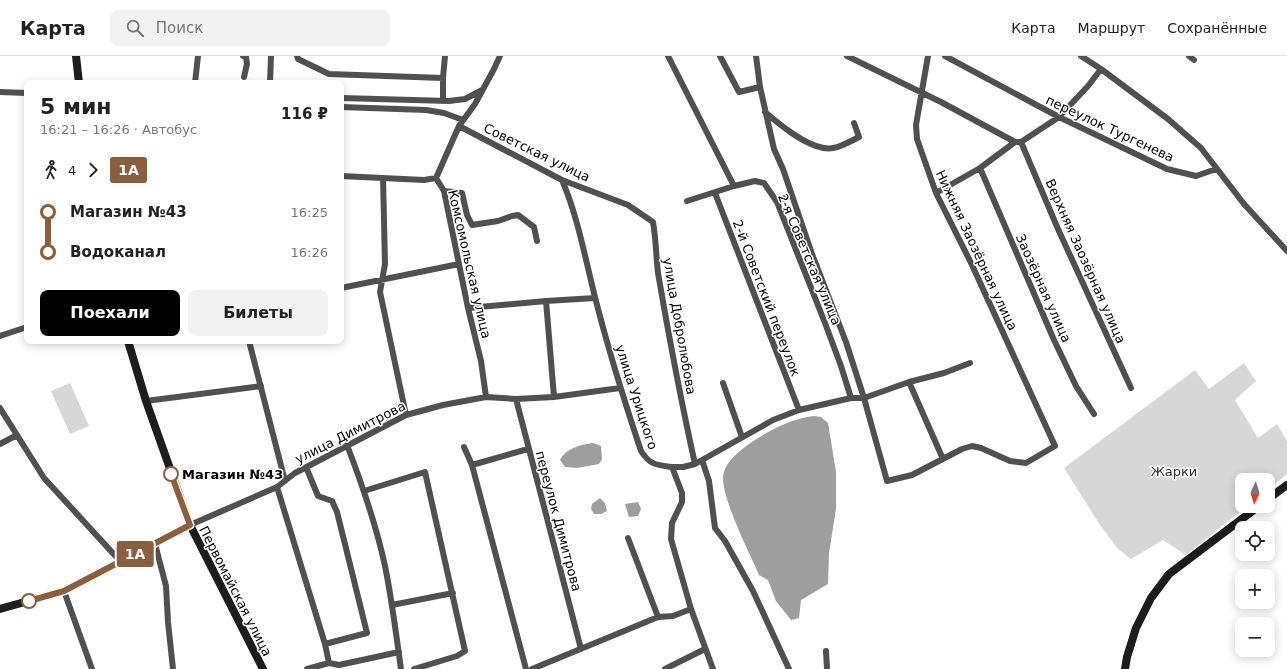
<!DOCTYPE html>
<html lang="ru">
<head>
<meta charset="utf-8">
<style>
  :root { --surface:#fff; --page:#f2f2f2; --text:#222; --muted:#767676; --line:#e0e0e0; --accent:#000 }
  body { margin:0; font-family:"DejaVu Sans",sans-serif; background:var(--page); color:var(--text); height:100vh; display:flex; flex-direction:column; font-size:15px; white-space:nowrap }
  * { box-sizing:border-box; margin:0 }
  p { font-size:13px; color:var(--muted) }
  .icon { flex:none; width:22px; height:22px; fill:none; stroke:currentColor; stroke-width:2; stroke-linecap:round; stroke-linejoin:round }
  .map { position:relative; flex:1; overflow:hidden }
  .side { position:absolute; left:24px; top:24px; width:320px; height:264px; display:flex; flex-direction:column; background:var(--surface); border-radius:8px; box-shadow:0 2px 10px #0003 }
  .side>* { flex:none }
  .badge { padding:0 8px; border-radius:3px; font-size:14px; line-height:26px }
  .needle { width:26px; rotate:184deg }
  .fabs { position:absolute; left:1235px; top:417px; display:grid; gap:8px }
  .fabs a { display:grid; place-items:center; width:40px; height:40px; border-radius:8px; background:var(--surface); box-shadow:0 2px 10px #0003; font-size:20px }
  .map>.badge { position:absolute; translate:-50% -50%; box-shadow:0 0 0 2px #fff }
  .legs { display:flex; align-items:center; gap:6px; height:44px; padding:0 16px; font-size:13px }
  .legs p { margin-inline-start:auto }
  .headline { display:flex; align-items:center; justify-content:space-between; height:68px; padding:0 16px }
  h1 { font-size:22px; font-weight:700; line-height:30px }
  .button { display:flex; gap:8px; margin-top:auto; padding:8px 16px }
  .button a { flex:1; height:46px; border-radius:8px; background:var(--accent); color:#fff; font-size:16px; font-weight:700; line-height:46px; text-align:center }
  .button a+a { background:var(--page); color:var(--text) }
  ul { padding:0 16px; list-style:none }
  li { display:flex; align-items:center; gap:14px; height:40px; font-size:15px }
  li i { display:grid; place-items:center; width:6px; height:100%; margin:0 5px; background:currentColor }
  li i::after { content:''; width:10px; height:10px; margin:-5px; border:3px solid; border-radius:50%; background:var(--surface) }
  li p { margin-inline-start:auto }
  li:first-child i { background:linear-gradient(#0000 50%,currentColor 0) }
  li:last-child i { background:linear-gradient(currentColor 50%,#0000 0) }
  header { display:flex; align-items:center; gap:24px; box-sizing:border-box; height:56px; padding:0 20px; background:var(--surface); border-bottom:1px solid var(--line) }
  header strong { font-size:19px }
  nav { display:flex; gap:22px; margin-inline-start:auto; font-size:14px }
  .search { width:280px; height:36px; background:var(--page); display:flex; align-items:center; gap:10px; box-sizing:border-box; padding:0 14px; border-radius:8px; color:var(--muted); font-size:15px }
  .map>svg:first-child { display:block }
  .green { fill:#d7d7d7 }
  .water { fill:#9e9e9e }
  .lines { fill:none; stroke-linecap:round; stroke-linejoin:round }
  .street { stroke:#505050; stroke-width:6 }
  .secondary { stroke:#1d1d1d; stroke-width:8 }
  .line-1-casing { stroke:#fff; stroke-width:9 }
  .line-1 { stroke:#8b5e3c; stroke-width:6 }
  .stop-1-dot { fill:#fff; stroke:#8b5e3c; stroke-width:2 }
  .labels { text-anchor:middle; stroke-width:3; stroke-linejoin:round; paint-order:stroke }
  .street-label { font-size:13px; fill:#000; stroke:#fff }
  .park-label { font-size:13px; fill:#2e2e2e; stroke:#fff }
  .stop-label { font-size:13px; font-weight:bold; fill:#000; stroke:#fff; text-anchor:start }
</style>
</head>
<body>
<header>
<strong>Карта</strong>
<div class="search"><svg class="icon" aria-label="search" viewBox="0 0 24 24"><circle cx="10" cy="10" r="6"/><path d="M15 15l6 6"/></svg>Поиск</div>
<nav><a>Карта</a><a>Маршрут</a><a>Сохранённые</a></nav>
</header>
<div class="map">
<svg width="1287" height="613" viewBox="0 0 1287 613">
  <rect width="100%" height="100%" fill="#fff"/>
  <path class="green" d="M1244,307l12,18 -21,19 23,38 19,-14 10,17v33l-19,15v-9h-26v26h5l-61,49 -23,-15 -32,19 -14,-11 -17,-23 -36,-57 131,-98 14,19z
    M70,327l19,43 -19,8 -19,-43z"/>
  <path class="water" d="M814,360l7,1 7,6 8,49v37l-7,44 -1,31 -27,16 -2,18 -8,2 -15,-19 -8,-21 -9,-5c-8,-20 -42,-84 -35,-103 4,-13 20,-25 31,-32 17,-11 38,-22 59,-24z
    M593,387l8,3 1,13 -3,5 -22,4 -12,-1 -5,-7c6,-12 20,-15 33,-17z
    M600,442l5,5 2,8 -6,3h-7l-3,-5 1,-5z
    M638,446l3,7 -3,7 -9,1 -4,-13z"/>
  <g class="lines">
    <path class="street" d="M243,0l3,1 1,7 -3,13
      M297,0l1,3 31,15 114,4
      M668,0l66,130 21,-5 9,2 13,19 48,121 16,43 10,32
      M720,0l19,36 21,-5
      M756,0l4,31 14,62 9,20 29,85 34,88 18,56 23,83 25,-6 50,-26 10,-3 9,2 29,13 16,2 29,-17 -83,-181 -36,-72 -19,-54 -1,-14 12,-69
      M847,0l94,46 74,40
      M945,0l114,61 108,52 29,7 20,-7
      M1081,0l20,13 67,50 33,29 43,56 43,47
      M1189,0l5,4
      M195,27l3,-27
      M270,27l1,-27
      M0,36l27,1
      M341,42l108,3 16,-2 17,-9
      M443,45v-23l2,-22
      M341,51l85,3 18,3 19,7
      M765,56c15,13 47,40 68,36 8,-1 18,-7 26,-11l-5,-14
      M459,70l103,54 66,25 25,17c3,17 3,34 5,51 11,64 23,128 37,191
      M1021,86l37,87 73,159
      M980,112l74,172 22,46 18,28
      M341,120l83,4 12,-2
      M383,122l2,86 -5,28 26,123
      M562,124c16,37 23,78 33,117 13,52 29,103 46,154 9,14 15,14 31,16l10,26v9l-10,21 -1,16 20,70 22,60
      M444,135l18,2 5,22 5,10 26,-4 14,-5 6,-1 16,12 3,14
      M715,137l84,217
      M936,137l44,-25 35,-26h6l38,-25 29,-31 13,-17
      M687,145l47,-15
      M777,146l14,-7
      M341,232l118,-24
      M546,245l8,96
      M468,252l78,-7 49,-3
      M0,280l27,-9
      M249,285l36,140
      M909,326l34,77
      M723,327l19,54
      M486,341l-5,-36 -13,-53 -24,-117 -8,-13 23,-52 16,-22 19,-35 6,-13
      M516,343l65,250
      M146,345l115,-15
      M0,352l44,70 77,84
      M0,388l17,-9
      M347,389c15,39 29,79 38,121 7,34 11,68 16,103
      M464,391l8,18
      M702,404l7,21 6,47 10,13 28,50 36,78
      M306,411l12,29 14,5 5,11 30,121 -42,11
      M672,411h11l12,-3 78,-44 26,-10 52,-12h13l45,-16 35,-9 26,-10
      M277,431l48,157 4,19
      M364,435l61,-19 40,179 -8,5 -43,13
      M190,469l87,-38 18,-14 111,-58 37,-10 43,-8 30,2 38,-2 66,-9
      M628,482l30,79
      M155,488l11,42 2,36 5,47
      M64,535l28,78
      M392,549l61,-12
      M826,595l1,18
      M307,613l22,-6 10,2 60,-13
      M526,613l-54,-204 56,-16
      M532,613l126,-52 15,-1 18,-7
      M665,613l40,-20"/>
    <path class="secondary" d="M76,0l3,27
      M128,285l18,60 44,124 73,144
      M1268,443l19,-14
      M0,553l64,-18 126,-66
      M1125,613l2,-12 9,-29 15,-30 18,-24 90,-68"/>
  </g>
  <g class="lines">
    <g class="line-1-casing">
      <path id="line-1" d="M29,545l35,-10 126,-66 -19,-51"/>
    </g>
    <use href="#line-1" class="line-1"/>
  </g>
  <g class="stop-1-dot">
    <circle cx="171" cy="418" r="7"/>
    <circle cx="29" cy="545" r="7"/>
  </g>
  <g class="labels">
    <g class="street-label">
      <text transform="translate(1110 72) rotate(25)" y="5">переулок Тургенева</text>
      <text transform="translate(537 96) rotate(26)" y="5">Советская улица</text>
      <text transform="translate(977 194) rotate(65)" y="5">Нижняя Заозёрная улица</text>
      <text transform="translate(810 203) rotate(67)" y="5">2-я Советская улица</text>
      <text transform="translate(1086 205) rotate(66)" y="5">Верхняя Заозёрная улица</text>
      <text transform="translate(470 208) rotate(77)" y="5">Комсомольская улица</text>
      <text transform="translate(1044 232) rotate(66)" y="5">Заозёрная улица</text>
      <text transform="translate(767 242) rotate(69)" y="5">2-й Советский переулок</text>
      <text transform="translate(680 270) rotate(80)" y="5">улица Добролюбова</text>
      <text transform="translate(637 341) rotate(72)" y="5">улица Урицкого</text>
      <text transform="translate(350 376) rotate(-27)" y="5">улица Димитрова</text>
      <text transform="translate(559 465) rotate(75)" y="5">переулок Димитрова</text>
      <text transform="translate(236 535) rotate(63)" y="5">Первомайская улица</text>
    </g>
    <g class="park-label">
      <text x="1174" y="420">Жарки</text>
    </g>
    <g class="stop-label">
      <text x="182" y="423">Магазин №43</text>
    </g>
  </g>
</svg>
<div class="fabs">
<a><svg class="needle" viewBox="-14 -14 28 28"><path d="M0-13l5 13h-10z" fill="#e53935"/><path d="M0 13l5-13h-10z" fill="#767676"/></svg></a>
<a><svg class="icon" aria-label="locate" viewBox="0 0 24 24"><circle cx="12" cy="12" r="6"/><path d="M12 2v4M12 18v4M2 12h4M18 12h4"/></svg></a>
<a>+</a>
<a>−</a>
</div>
<b class="badge" style="left:135px;top:498px;background:#8b5e3c;color:#fff">1А</b>
<section class="side">
<div class="headline"><div><h1>5 мин</h1><p>16:21 – 16:26 · Автобус</p></div><b>116 ₽</b></div>
<div class="legs"><svg class="icon" aria-label="walk" viewBox="0 0 24 24"><circle cx="13" cy="4" r="2"/><path d="M13 8l-2 6 4 7M11 14l-3 7M7 12l3-4h3l4 4"/></svg>4<svg class="icon" aria-label="forward" viewBox="0 0 24 24"><path d="M9 5l7 7-7 7"/></svg><b class="badge" style="background:#8b5e3c;color:#fff">1А</b></div>
<ul>
<li><i style="color:#8b5e3c"></i><b>Магазин №43</b><p>16:25</p></li>
<li><i style="color:#8b5e3c"></i><b>Водоканал</b><p>16:26</p></li>
</ul>
<div class="button"><a>Поехали</a><a>Билеты</a></div>
</section>
</div>
</body>
</html>
